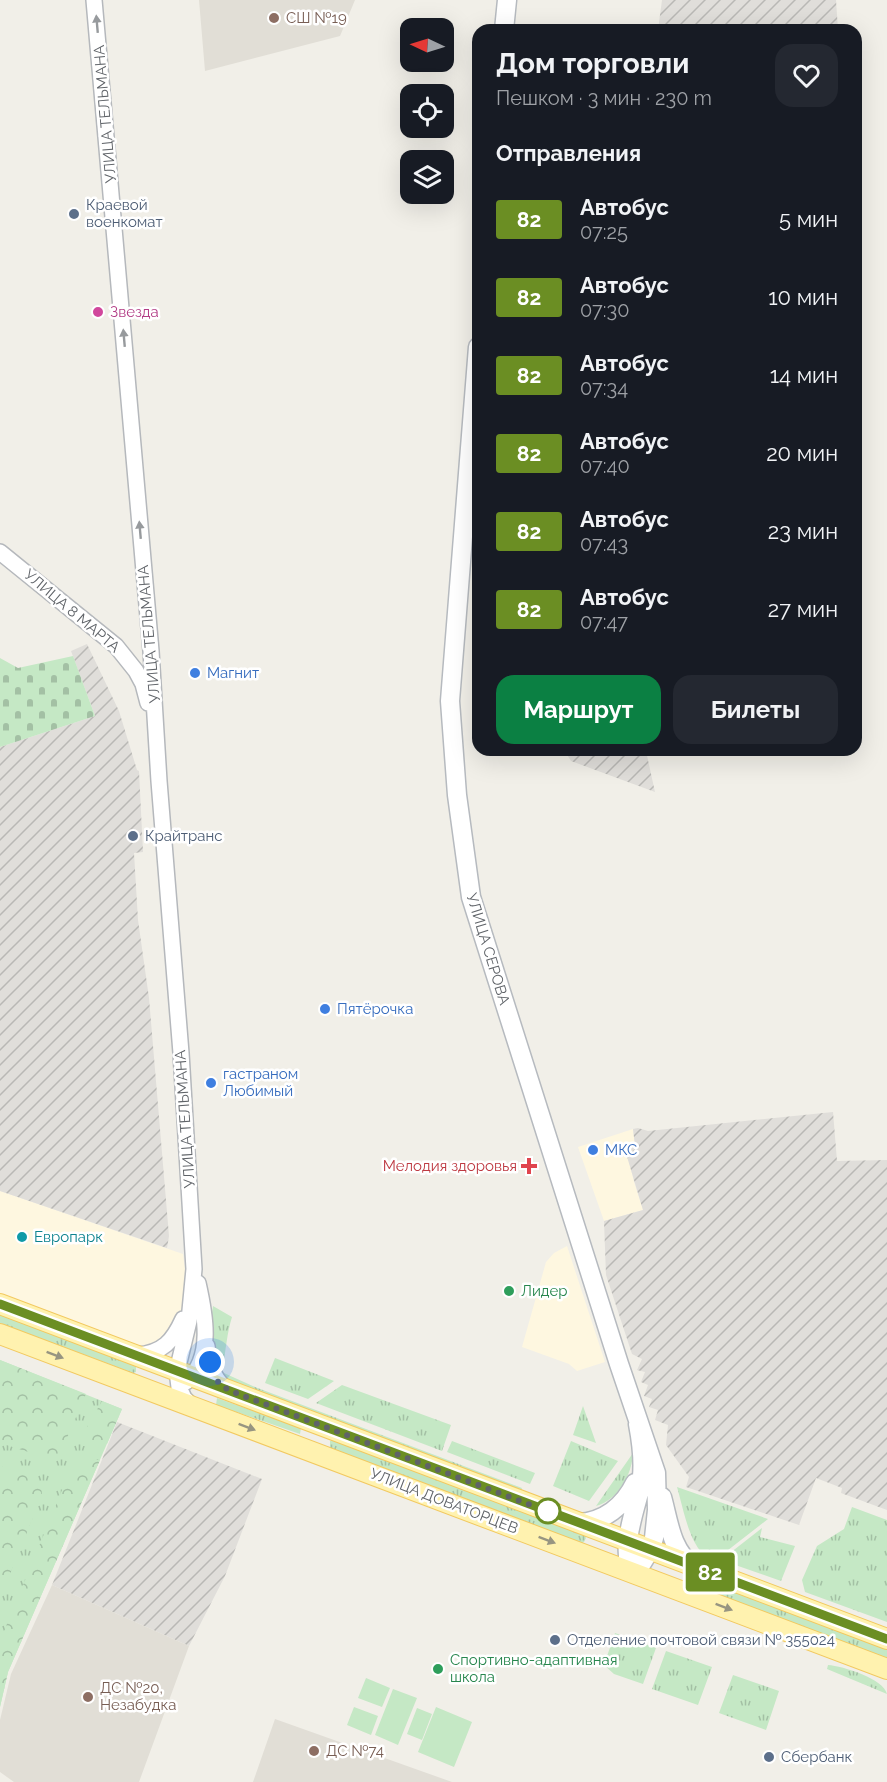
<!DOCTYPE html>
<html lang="ru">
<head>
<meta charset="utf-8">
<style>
  :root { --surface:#171b24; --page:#242831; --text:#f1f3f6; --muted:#9ea1a6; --accent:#0b8043 }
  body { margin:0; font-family:Raleway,sans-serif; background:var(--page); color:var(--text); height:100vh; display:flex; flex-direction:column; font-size:22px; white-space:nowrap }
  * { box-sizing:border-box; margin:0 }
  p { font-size:20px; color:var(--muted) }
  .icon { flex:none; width:33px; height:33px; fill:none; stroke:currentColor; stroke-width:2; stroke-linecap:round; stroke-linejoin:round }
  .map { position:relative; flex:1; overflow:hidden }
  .drawer { position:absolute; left:472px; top:24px; width:390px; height:732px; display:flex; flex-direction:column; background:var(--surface); border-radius:18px; box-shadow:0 6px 24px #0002 }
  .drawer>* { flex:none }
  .badge { padding:0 12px; border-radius:4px; font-size:21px; line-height:39px }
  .needle { width:39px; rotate:274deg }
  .fabs { position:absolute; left:400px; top:18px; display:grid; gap:12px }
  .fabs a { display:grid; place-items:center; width:54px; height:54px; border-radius:12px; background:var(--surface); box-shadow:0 6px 24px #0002; font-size:30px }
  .you { position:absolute; width:30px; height:30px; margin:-15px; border:4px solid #fff; border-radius:50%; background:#1a73e8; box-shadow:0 0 0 9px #1a73e833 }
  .map>.badge { position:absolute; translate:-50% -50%; box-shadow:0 0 0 3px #fff }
  h2 { padding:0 24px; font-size:22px; line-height:54px }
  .round { display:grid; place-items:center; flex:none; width:63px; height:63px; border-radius:18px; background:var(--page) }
  .overview { display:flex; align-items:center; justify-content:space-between; height:102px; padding:0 24px }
  h1 { font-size:28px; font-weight:700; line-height:45px }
  .action { display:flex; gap:12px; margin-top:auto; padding:12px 24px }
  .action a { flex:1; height:69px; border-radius:18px; background:var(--accent); color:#fff; font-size:24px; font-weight:700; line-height:69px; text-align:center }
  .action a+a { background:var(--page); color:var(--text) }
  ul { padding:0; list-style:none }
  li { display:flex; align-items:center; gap:18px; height:78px; padding:0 24px }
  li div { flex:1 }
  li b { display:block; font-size:22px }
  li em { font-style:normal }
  li .badge { min-width:66px; font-weight:700; text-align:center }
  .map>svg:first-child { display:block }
  .commercial { fill:#fef7e0 }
  .industrial { fill:url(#industrial-furrows) }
  .education { fill:#e1ded6 }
  .grass { fill:url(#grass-tufts) }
  .forest { fill:url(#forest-crowns) }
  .cemetery { fill:url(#cemetery-stones) }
  .pitch { fill:#c5e8c5 }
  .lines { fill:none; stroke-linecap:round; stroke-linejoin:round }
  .tertiary-casing { stroke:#b5b8bc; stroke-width:18 }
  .secondary-casing { stroke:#b6babf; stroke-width:21 }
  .primary-casing { stroke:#f2c960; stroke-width:22 }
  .tertiary { stroke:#fff; stroke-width:15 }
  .secondary { stroke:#fff; stroke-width:18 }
  .primary { stroke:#fff2af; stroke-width:20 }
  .oneway { fill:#979a9d }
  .oneway2 { fill:#979581 }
  .line-casing { stroke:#fff; stroke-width:14 }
  .line { stroke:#6b8e23; stroke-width:9 }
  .walk { stroke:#5f6368; stroke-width:6; stroke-dasharray:0 10.8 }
  .education-dot { fill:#8d6e63; stroke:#fff; stroke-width:2 }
  .service-dot { fill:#5c6f8a; stroke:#fff; stroke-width:2 }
  .hotel-dot { fill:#d1479c; stroke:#fff; stroke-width:2 }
  .shop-dot { fill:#3f7fe0; stroke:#fff; stroke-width:2 }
  .health-dot { fill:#e0444e; stroke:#fff; stroke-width:2 }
  .culture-dot { fill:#0f9aa8; stroke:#fff; stroke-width:2 }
  .leisure-dot { fill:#2e9e5b; stroke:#fff; stroke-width:2 }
  .stop-dot { fill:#fff; stroke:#6b8e23; stroke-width:3 }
  .labels { text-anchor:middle; stroke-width:5; stroke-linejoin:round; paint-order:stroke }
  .education-label { font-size:15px; fill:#785e54; stroke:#fff; text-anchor:start }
  .street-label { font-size:15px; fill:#5f6368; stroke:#fff }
  .service-label { font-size:15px; fill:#4e5e75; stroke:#fff; text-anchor:start }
  .hotel-label { font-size:15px; fill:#b23c85; stroke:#fff; text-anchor:start }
  .shop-label { font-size:15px; fill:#366cbe; stroke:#fff; text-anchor:start }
  .health-label { font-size:15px; fill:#be3a42; stroke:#fff; text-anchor:end }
  .culture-label { font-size:15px; fill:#0d838f; stroke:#fff; text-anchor:start }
  .leisure-label { font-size:15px; fill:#27864d; stroke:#fff; text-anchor:start }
</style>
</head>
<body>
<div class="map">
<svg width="887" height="1782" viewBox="0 0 887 1782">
  <defs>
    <pattern id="industrial-furrows" width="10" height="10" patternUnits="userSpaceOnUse" patternTransform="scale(1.5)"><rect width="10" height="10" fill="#e0deda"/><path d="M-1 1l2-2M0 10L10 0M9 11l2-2" fill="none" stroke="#b9b8b5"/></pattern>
    <pattern id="grass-tufts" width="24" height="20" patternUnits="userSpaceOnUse" patternTransform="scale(1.5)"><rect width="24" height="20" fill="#c5e8c5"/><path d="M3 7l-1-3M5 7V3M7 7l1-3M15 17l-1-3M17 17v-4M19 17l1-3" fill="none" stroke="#a3c0a4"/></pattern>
    <pattern id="forest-crowns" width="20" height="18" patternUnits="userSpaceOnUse" patternTransform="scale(1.5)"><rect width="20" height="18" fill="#c5e8c5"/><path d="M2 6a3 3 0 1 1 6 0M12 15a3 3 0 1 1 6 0" fill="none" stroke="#a3c0a4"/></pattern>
    <pattern id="cemetery-stones" width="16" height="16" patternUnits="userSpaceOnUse" patternTransform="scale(1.5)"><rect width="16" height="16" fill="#c5e8c5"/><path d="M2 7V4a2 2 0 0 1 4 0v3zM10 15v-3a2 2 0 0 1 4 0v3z" fill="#a3c0a4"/></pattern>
  </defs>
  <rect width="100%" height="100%" fill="#f1efe8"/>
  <path class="commercial" d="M633,1129l2,17 -9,3 8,33 9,28 -39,11 -26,-74z
    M0,1191l183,63 4,31 -5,23 -6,13 -20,25 -8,4 -123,-47 -25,-4z
    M567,1246l38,116 -28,9 -8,-7 -47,-17 24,-85 8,-9z"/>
  <path class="industrial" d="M662,0h174l2,30h-180z
    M87,644l32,67 18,59 2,1 4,81 -9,1 4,67 11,78 20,238 -2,12 -167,-57v-444l95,-31 -24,-65z
    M564,750l82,1 9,41 -84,-31z
    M833,1112l4,49 50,-1v350l-46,-17 1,-5 -26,-10 -17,47 -113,-38 3,-10 -23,-32 2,-20 -13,-5 3,-10 -9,-3 3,-8 -8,-3 4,-11 -7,-3 4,-10 -8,-2 5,-11 -10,-5 -26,-79 -2,-54 39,-11 -18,-60 10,-4 -2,-17 5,-1 10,3z
    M117,1422l145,57 -37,97 -36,70 -137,-61z"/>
  <path class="education" d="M199,0h156l-15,36 -135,35z
    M52,1585l137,61 -50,136h-125l-14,-10v-52l11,-46z
    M275,1719l177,63h-199z"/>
  <path class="grass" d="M213,1306l19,11c-5,16 -6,32 -9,49l-8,-4 -4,-42z
    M0,1314l136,51v7l-3,1 -133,-50z
    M275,1358l59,23 -26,18 -43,-16z
    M0,1360l122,49 -114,263 -8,35z
    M215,1369l40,18 267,101 -2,6 -287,-107z
    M342,1385l109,40 -9,26 -126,-48z
    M217,1398l84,30 -1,6 -84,-29z
    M583,1406l13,37 -23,-8z
    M333,1440l252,95 1,3 -2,4 -2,1 -252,-95v-7z
    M452,1441l83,32 -5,11 -83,-32z
    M571,1441l47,20 -29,40 -36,-15z
    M633,1453c-1,22 -15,47 -37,53z
    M677,1487l91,32 -54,42c-24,-8 -30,-51 -37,-74z
    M852,1507l35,13v102l-82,-30 -3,-12 15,-34 27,-17z
    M762,1528l-2,9 35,9 -14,35 -60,-21z
    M686,1573l201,76v10l-204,-78v-6z
    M615,1633l41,15 -13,36 -29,-10 -10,-9z
    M666,1651l46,16 -14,38 -46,-16z
    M828,1665c15,1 56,14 59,29l-60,-25z
    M733,1675l46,16 -13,39 -47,-17z"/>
  <path class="forest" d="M0,1360l86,34 -29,67 -57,-18z
    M102,1401l20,8 -15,35 -24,2 -2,-4 6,-15z
    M94,1460h6l-92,212 -8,35v-65l3,-8 66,-161z
    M0,1466l33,12 8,6 1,11 -42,104z"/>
  <path class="cemetery" d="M73,656l22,60 -95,31v-89l18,10z"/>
  <path class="pitch" d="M366,1678l24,10 -8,19 -24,-9z
    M393,1689l24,9 -19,47 -23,-10z
    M354,1707l24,9 -7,19 -24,-10z
    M436,1707l36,15 -18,45 -36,-15z
    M417,1708l15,6 -10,26 -15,-6z"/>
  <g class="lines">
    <g class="tertiary-casing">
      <path id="tertiary" d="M94,0l57,651 8,130 22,272 13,216 -5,52 -12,50 2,16 5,11 8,8
        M0,552l116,94 20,25 7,13 5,19
        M207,1346c2,17 5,30 18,42
        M137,1355c26,-2 36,-14 46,-36
        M186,1382c28,-24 19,-68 12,-99"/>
    </g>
    <g class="secondary-casing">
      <path id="secondary" d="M504,30l3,-30
        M478,347l-28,354 7,94 14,102 148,467 37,109 1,37 -3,28 -4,12 -8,13 -12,8c-7,-30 3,-54 10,-82 5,-21 2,-44 -2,-65
        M662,1497c7,25 9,53 31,69
        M578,1523c26,-1 46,-17 57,-40"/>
    </g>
    <g class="primary-casing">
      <path id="primary" d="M0,1304l887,335
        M0,1334l887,335"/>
    </g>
    <use href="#tertiary" class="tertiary"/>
    <use href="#secondary" class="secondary"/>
    <use href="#primary" class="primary"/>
  </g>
  <defs><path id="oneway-solid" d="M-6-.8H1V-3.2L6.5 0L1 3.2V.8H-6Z" transform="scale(1.5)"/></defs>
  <g class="oneway">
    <use href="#oneway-solid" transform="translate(97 24) rotate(-95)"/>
    <use href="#oneway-solid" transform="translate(124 338) rotate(-95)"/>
    <use href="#oneway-solid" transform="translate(140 530) rotate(-95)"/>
  </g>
  <g class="oneway2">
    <use href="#oneway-solid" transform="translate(55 1355) rotate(21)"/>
    <use href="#oneway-solid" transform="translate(247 1427) rotate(21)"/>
    <use href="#oneway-solid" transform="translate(547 1540) rotate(21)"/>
    <use href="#oneway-solid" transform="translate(724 1607) rotate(21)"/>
  </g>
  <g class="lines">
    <g class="line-casing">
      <path id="line" d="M0,1304l887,335"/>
    </g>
    <use href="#line" class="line"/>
    <path class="walk" d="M210,1362l6,18 12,10 329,125 -9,-4"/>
  </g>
  <g class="education-dot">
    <circle cx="274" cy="18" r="6"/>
    <circle cx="88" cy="1697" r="6"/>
    <circle cx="314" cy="1751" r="6"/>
  </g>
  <g class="service-dot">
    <circle cx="74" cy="214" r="6"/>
    <circle cx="133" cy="836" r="6"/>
    <circle cx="555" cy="1640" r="6"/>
    <circle cx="769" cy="1757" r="6"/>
  </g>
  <circle class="hotel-dot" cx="98" cy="312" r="6"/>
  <g class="shop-dot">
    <circle cx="195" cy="673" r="6"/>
    <circle cx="325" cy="1009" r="6"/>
    <circle cx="211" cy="1083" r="6"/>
    <circle cx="593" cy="1150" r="6"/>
  </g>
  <path class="health-dot" d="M526 1157h6v6h6v6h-6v6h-6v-6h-6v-6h6z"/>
  <circle class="culture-dot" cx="22" cy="1237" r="6"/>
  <g class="leisure-dot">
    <circle cx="509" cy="1291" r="6"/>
    <circle cx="438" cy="1669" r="6"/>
  </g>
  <circle class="stop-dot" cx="548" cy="1511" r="12"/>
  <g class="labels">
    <g class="education-label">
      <text x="286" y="23">СШ №19</text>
      <text x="100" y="1693">ДС №20,<tspan x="100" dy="17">Незабудка</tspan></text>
      <text x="326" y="1756">ДС №74</text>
    </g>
    <g class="street-label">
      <text transform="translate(105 114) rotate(-95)" y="5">УЛИЦА ТЕЛЬМАНА</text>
      <text transform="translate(72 611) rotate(40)" y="5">УЛИЦА 8 МАРТА</text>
      <text transform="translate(149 634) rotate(-95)" y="5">УЛИЦА ТЕЛЬМАНА</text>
      <text transform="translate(488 949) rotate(73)" y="5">УЛИЦА СЕРОВА</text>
      <text transform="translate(185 1119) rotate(-94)" y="5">УЛИЦА ТЕЛЬМАНА</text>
      <text transform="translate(444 1501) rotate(21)" y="5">УЛИЦА ДОВАТОРЦЕВ</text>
    </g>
    <g class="service-label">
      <text x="86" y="210">Краевой<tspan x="86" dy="17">военкомат</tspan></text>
      <text x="145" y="841">Крайтранс</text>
      <text x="567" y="1645">Отделение почтовой связи № 355024</text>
      <text x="781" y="1762">Сбербанк</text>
    </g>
    <g class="hotel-label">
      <text x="110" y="317">Звезда</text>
    </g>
    <g class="shop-label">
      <text x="207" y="678">Магнит</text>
      <text x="337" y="1014">Пятёрочка</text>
      <text x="223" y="1079">гастраном<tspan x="223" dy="17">Любимый</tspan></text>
      <text x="605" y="1155">МКС</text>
    </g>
    <g class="health-label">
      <text x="517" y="1171">Мелодия здоровья</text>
    </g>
    <g class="culture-label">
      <text x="34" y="1242">Европарк</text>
    </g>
    <g class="leisure-label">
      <text x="521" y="1296">Лидер</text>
      <text x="450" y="1665">Спортивно-адаптивная<tspan x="450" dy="17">школа</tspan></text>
    </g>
  </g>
</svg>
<div class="fabs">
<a><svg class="needle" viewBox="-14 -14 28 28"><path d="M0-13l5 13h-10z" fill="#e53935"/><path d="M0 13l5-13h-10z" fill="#9ea1a6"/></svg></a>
<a><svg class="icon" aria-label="locate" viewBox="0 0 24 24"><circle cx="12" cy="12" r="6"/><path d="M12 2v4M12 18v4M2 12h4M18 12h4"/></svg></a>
<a><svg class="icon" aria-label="layers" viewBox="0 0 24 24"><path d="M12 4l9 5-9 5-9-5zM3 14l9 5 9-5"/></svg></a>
</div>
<div class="you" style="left:210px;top:1362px"></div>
<b class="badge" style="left:710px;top:1572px;background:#6b8e23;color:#fff">82</b>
<section class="drawer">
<div class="overview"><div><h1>Дом торговли</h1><p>Пешком · 3 мин · 230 m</p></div><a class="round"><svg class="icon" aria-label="heart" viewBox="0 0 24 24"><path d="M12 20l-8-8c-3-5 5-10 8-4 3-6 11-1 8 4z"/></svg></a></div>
<h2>Отправления</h2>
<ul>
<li><span class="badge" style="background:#6b8e23;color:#fff">82</span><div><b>Автобус</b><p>07:25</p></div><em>5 мин</em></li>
<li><span class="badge" style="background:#6b8e23;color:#fff">82</span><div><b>Автобус</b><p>07:30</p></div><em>10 мин</em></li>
<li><span class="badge" style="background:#6b8e23;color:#fff">82</span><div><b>Автобус</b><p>07:34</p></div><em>14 мин</em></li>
<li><span class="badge" style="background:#6b8e23;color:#fff">82</span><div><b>Автобус</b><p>07:40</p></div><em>20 мин</em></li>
<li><span class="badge" style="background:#6b8e23;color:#fff">82</span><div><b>Автобус</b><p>07:43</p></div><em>23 мин</em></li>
<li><span class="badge" style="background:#6b8e23;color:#fff">82</span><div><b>Автобус</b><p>07:47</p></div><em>27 мин</em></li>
</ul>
<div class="action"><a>Маршрут</a><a>Билеты</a></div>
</section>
</div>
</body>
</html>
